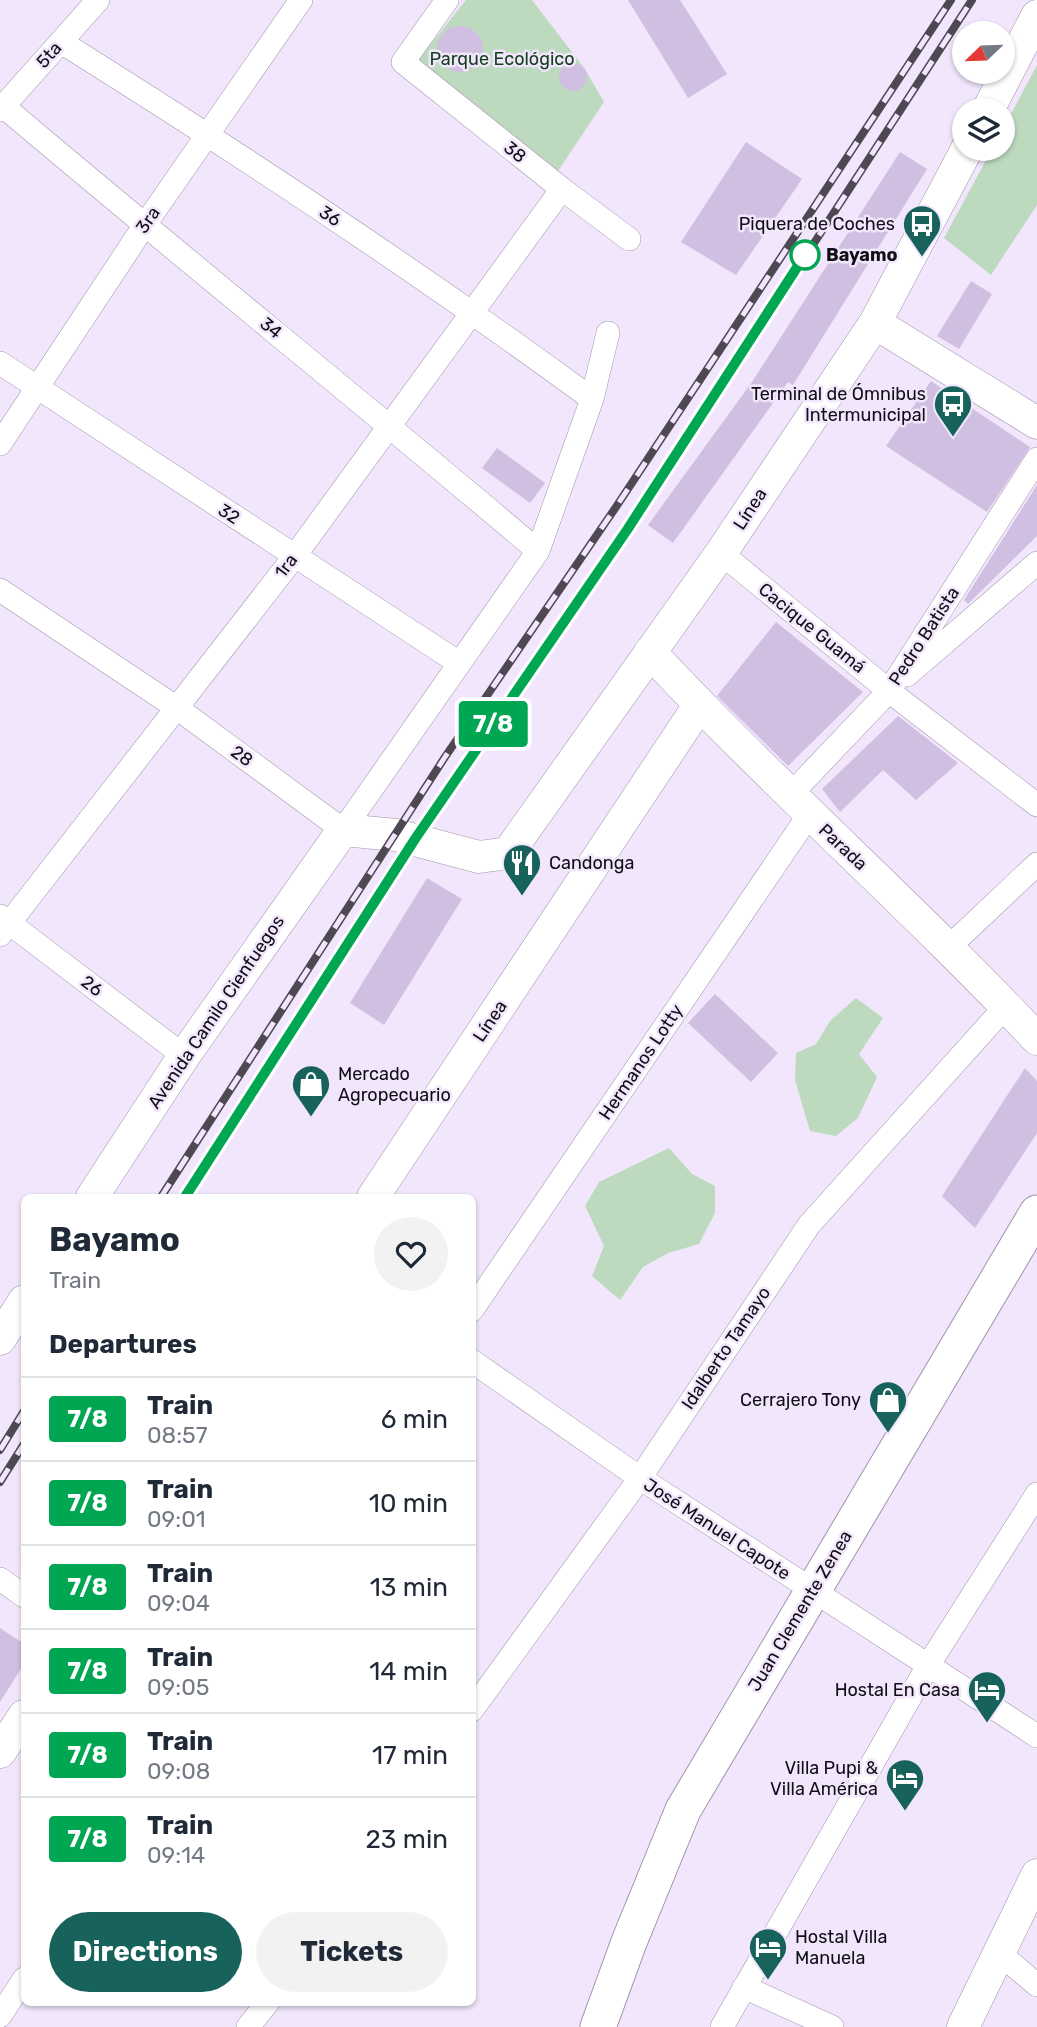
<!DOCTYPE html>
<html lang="en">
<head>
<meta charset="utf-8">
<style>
  :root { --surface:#fff; --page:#f2f2f3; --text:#1f2937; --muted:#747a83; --line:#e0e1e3; --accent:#17635c }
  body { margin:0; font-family:Rubik,sans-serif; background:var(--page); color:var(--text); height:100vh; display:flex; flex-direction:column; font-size:26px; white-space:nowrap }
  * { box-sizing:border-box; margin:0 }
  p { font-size:23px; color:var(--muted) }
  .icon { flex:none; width:38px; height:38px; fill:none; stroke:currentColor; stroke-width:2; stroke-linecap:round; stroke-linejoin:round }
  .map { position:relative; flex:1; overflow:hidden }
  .details { position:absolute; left:21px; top:1194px; width:455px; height:812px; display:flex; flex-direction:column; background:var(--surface); border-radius:10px; box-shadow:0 2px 5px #0004 }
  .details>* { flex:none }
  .badge { padding:0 14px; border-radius:5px; font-size:24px; line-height:46px }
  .needle { width:46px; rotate:247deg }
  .buttons { position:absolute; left:952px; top:21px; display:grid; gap:14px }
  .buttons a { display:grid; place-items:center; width:63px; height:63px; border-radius:50%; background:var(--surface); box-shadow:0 2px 5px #0004; font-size:35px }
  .map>.badge { position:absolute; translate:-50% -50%; box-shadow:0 0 0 4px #fff }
  h2 { padding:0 28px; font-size:26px; line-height:63px }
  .round { display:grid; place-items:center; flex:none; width:74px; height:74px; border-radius:37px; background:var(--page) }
  .summary { display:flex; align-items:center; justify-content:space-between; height:119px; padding:0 28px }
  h1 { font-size:33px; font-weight:700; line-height:52px }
  .button { display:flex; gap:14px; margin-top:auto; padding:14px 28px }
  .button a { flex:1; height:80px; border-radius:42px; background:var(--accent); color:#fff; font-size:28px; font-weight:700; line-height:80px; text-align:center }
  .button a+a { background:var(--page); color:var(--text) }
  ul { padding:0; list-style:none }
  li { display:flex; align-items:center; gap:21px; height:84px; padding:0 28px; border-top:2px solid var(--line) }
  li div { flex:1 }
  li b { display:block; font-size:26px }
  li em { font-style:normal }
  li .badge { min-width:77px; font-weight:700; text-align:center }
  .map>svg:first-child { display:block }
  .green { fill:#bddabf }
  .building { fill:#d0bfe1 }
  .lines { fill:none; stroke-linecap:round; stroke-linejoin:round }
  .street-casing { stroke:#9f95aa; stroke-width:24 }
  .secondary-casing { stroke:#9f95aa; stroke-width:33 }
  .primary-casing { stroke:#9f95aa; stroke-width:37 }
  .street { stroke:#fff; stroke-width:23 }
  .secondary { stroke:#fff; stroke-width:32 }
  .primary { stroke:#fff; stroke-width:35 }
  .rail-casing { stroke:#4e4853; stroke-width:8 }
  .rail { stroke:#f1e6fc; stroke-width:5; stroke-dasharray:16; stroke-linecap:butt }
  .line-casing { stroke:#fff; stroke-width:16 }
  .line { stroke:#00a651; stroke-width:10 }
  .stop-dot { fill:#fff; stroke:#00a651; stroke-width:3.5 }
  .labels { text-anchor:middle; stroke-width:5; stroke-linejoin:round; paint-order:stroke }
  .street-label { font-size:18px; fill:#110d14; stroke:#f1e6fc }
  .park-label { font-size:18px; fill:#113f19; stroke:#f1e6fc }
  .poi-label { font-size:18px; fill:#110d14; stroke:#f1e6fc; text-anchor:end }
  .stop-label { font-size:18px; font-weight:bold; fill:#110d14; stroke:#f1e6fc; text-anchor:start }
</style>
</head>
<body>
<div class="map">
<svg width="1037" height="2027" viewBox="0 0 1037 2027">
  <rect width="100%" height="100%" fill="#f1e6fc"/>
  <path class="green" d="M466,0h66l53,69 19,33 -50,75 -140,-112z
    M1037,65v140l-46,70 -47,-37 48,-89h11v-20z
    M856,998l27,20 -24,36 18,23 -19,41 -22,18 -26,-5 -15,-51 1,-27 20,-9 14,-23z
    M669,1148l23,26 23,12v27l-16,31 -31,9 -25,14 -23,33 -28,-24 12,-30 -19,-40 14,-24z"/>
  <path class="building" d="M628,0h52l47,74 -39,24z
    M437 49a23 23 0 1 1 46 0a23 23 0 1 1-46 0Z
    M559 77a14 14 0 1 1 28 0a14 14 0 1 1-28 0Z
    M746,142l56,37 -66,96 -55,-33z
    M900,152l27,17 -134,216 -5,-3 -115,161 -25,-18 104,-143z
    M971,281l21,13 -33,55 -22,-13z
    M931,381l99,66 -43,65 -101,-66z
    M497,448l48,35 -15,20 -48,-35z
    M1037,485v51l-69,68 -4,-4z
    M776,622l87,70 -75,74 -71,-70z
    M898,716l60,47 -42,37 -33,-30 -43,42 -18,-23z
    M427,878l35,21 -78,126 -34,-22z
    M715,994l63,59 -27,29 -63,-59z
    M1025,1068l12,13v52l-62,95 -33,-32z
    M0,1628l24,16v20l-24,38z"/>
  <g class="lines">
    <g class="street-casing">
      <path id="street" d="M447,0l-44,62 159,127 67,50
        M61,42c181,113 359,231 531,357
        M3,106c177,150 358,295 535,445
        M0,110l98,-110
        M0,363l459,300
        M0,444l144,-218 157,-226
        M721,553l168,138 148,114
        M0,590l177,118 166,122 195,-279 54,-152 16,-66
        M907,675l130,-112
        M790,795l99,-104 148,-232
        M0,916l184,140
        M0,935l294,-378 268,-368
        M949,947l88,-83
        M472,1310l337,-495
        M472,1361l168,117 397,258
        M0,1579l24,17
        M472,1710l168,-232 169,-253 197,-219
        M999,1953l38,32
        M744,1987l88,40
        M0,2016l24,-37
        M248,2027l20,-25
        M722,2027l207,-363 108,-170"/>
    </g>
    <g class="secondary-casing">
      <path id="secondary" d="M988,110l49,-94
        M875,323l162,100
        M650,652c125,134 262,254 387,387
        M92,1197l92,-141 159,-226 53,5 83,22 29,-4 213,-300 154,-230 92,-174
        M373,1197l327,-493
        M0,1339l24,-38
        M0,1752l24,-36
        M963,2027l74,-152"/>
    </g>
    <g class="primary-casing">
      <path id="primary" d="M598,2027l31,-85 54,-132 354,-597"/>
    </g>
    <use href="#street" class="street"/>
    <use href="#secondary" class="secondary"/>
    <use href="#primary" class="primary"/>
    <g class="rail-casing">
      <path id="rail" d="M161,1197l284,-440 171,-250 335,-507
        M185,1197l230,-358 212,-308 345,-531
        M0,1450l24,-39
        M0,1482l24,-38"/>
    </g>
    <use href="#rail" class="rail"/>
  </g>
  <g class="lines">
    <g class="line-casing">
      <path id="line" d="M185,1197l230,-358 212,-309 178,-275"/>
    </g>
    <use href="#line" class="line"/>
  </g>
  <defs>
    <g id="bus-pin" transform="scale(2.0125)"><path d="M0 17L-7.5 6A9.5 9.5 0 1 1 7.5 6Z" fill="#17635c" stroke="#f1e6fc"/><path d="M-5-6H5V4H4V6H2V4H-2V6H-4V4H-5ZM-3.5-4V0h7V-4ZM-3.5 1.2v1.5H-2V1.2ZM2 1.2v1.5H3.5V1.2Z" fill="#fff"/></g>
    <g id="restaurant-pin" transform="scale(2.0125)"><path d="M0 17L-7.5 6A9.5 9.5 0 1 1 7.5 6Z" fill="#17635c" stroke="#f1e6fc"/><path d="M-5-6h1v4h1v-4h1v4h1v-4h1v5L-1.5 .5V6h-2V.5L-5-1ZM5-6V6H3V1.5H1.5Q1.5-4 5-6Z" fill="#fff"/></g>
    <g id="shop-pin" transform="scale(2.0125)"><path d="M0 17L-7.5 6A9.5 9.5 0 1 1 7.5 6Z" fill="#17635c" stroke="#f1e6fc"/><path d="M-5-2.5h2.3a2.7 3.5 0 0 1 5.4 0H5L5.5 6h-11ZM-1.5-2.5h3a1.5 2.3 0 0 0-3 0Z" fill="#fff"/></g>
    <g id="hotel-pin" transform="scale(2.0125)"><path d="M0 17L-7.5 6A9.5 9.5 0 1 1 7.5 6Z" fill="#17635c" stroke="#f1e6fc"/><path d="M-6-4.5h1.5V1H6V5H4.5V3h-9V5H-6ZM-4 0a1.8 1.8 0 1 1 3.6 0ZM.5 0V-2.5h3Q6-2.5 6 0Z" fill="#fff"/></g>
  </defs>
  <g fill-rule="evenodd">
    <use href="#bus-pin" x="922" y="224"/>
    <use href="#bus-pin" x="953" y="404"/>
    <use href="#restaurant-pin" x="522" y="863"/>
    <use href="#shop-pin" x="311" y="1084"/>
    <use href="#shop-pin" x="888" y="1400"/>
    <use href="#hotel-pin" x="987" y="1690"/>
    <use href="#hotel-pin" x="905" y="1778"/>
    <use href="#hotel-pin" x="768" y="1947"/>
  </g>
  <circle class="stop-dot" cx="805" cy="255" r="14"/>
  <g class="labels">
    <g class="street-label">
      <text transform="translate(49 55) rotate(-48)" y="6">5ta</text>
      <text transform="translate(515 152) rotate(39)" y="6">38</text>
      <text transform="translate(330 216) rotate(34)" y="6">36</text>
      <text transform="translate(148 220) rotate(-55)" y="6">3ra</text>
      <text transform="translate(271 328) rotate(39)" y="6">34</text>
      <text transform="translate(750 509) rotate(-57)" y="6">Línea</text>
      <text transform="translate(229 514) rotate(33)" y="6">32</text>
      <text transform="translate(286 566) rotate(-53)" y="6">1ra</text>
      <text transform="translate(812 628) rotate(39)" y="6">Cacique Guamá</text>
      <text transform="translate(924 636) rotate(-57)" y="6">Pedro Batista</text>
      <text transform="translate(242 756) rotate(36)" y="6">28</text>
      <text transform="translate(843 847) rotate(43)" y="6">Parada</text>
      <text transform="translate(92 986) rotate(37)" y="6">26</text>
      <text transform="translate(216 1012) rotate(-56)" y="6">Avenida Camilo Cienfuegos</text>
      <text transform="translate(490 1021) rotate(-56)" y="6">Línea</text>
      <text transform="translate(641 1062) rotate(-56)" y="6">Hermanos Lotty</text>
      <text transform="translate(726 1348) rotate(-56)" y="6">Idalberto Tamayo</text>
      <text transform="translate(717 1529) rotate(33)" y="6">José Manuel Capote</text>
      <text transform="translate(800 1611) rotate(-59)" y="6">Juan Clemente Zenea</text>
    </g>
    <g class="park-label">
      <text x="502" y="65">Parque Ecológico</text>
    </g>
    <g class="poi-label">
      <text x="895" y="230">Piquera de Coches</text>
      <text x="926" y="400">Terminal de Ómnibus<tspan x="926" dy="21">Intermunicipal</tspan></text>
      <text x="549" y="869" text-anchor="start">Candonga</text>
      <text x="338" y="1080" text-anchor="start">Mercado<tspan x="338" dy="21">Agropecuario</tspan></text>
      <text x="861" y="1406">Cerrajero Tony</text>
      <text x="960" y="1696">Hostal En Casa</text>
      <text x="878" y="1774">Villa Pupi &amp;<tspan x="878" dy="21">Villa América</tspan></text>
      <text x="795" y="1943" text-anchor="start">Hostal Villa<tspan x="795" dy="21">Manuela</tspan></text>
    </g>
    <g class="stop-label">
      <text x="826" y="261">Bayamo</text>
    </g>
  </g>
</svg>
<div class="buttons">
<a><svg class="needle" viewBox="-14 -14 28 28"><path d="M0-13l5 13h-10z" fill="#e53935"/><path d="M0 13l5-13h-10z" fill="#747a83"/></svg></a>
<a><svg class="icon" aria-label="layers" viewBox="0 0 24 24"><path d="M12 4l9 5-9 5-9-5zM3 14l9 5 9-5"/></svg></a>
</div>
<b class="badge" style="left:493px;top:724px;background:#00a651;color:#fff">7/8</b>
<section class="details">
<div class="summary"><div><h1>Bayamo</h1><p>Train</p></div><a class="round"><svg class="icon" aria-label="heart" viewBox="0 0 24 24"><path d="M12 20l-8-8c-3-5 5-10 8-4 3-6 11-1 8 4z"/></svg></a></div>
<h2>Departures</h2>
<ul>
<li><span class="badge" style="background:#00a651;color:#fff">7/8</span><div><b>Train</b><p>08:57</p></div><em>6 min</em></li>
<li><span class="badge" style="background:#00a651;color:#fff">7/8</span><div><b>Train</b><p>09:01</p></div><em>10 min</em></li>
<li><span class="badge" style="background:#00a651;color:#fff">7/8</span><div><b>Train</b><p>09:04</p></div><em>13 min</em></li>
<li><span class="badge" style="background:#00a651;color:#fff">7/8</span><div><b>Train</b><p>09:05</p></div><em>14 min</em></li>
<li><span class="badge" style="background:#00a651;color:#fff">7/8</span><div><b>Train</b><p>09:08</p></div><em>17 min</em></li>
<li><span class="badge" style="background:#00a651;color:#fff">7/8</span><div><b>Train</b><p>09:14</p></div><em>23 min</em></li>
</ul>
<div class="button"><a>Directions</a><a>Tickets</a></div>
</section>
</div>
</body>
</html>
